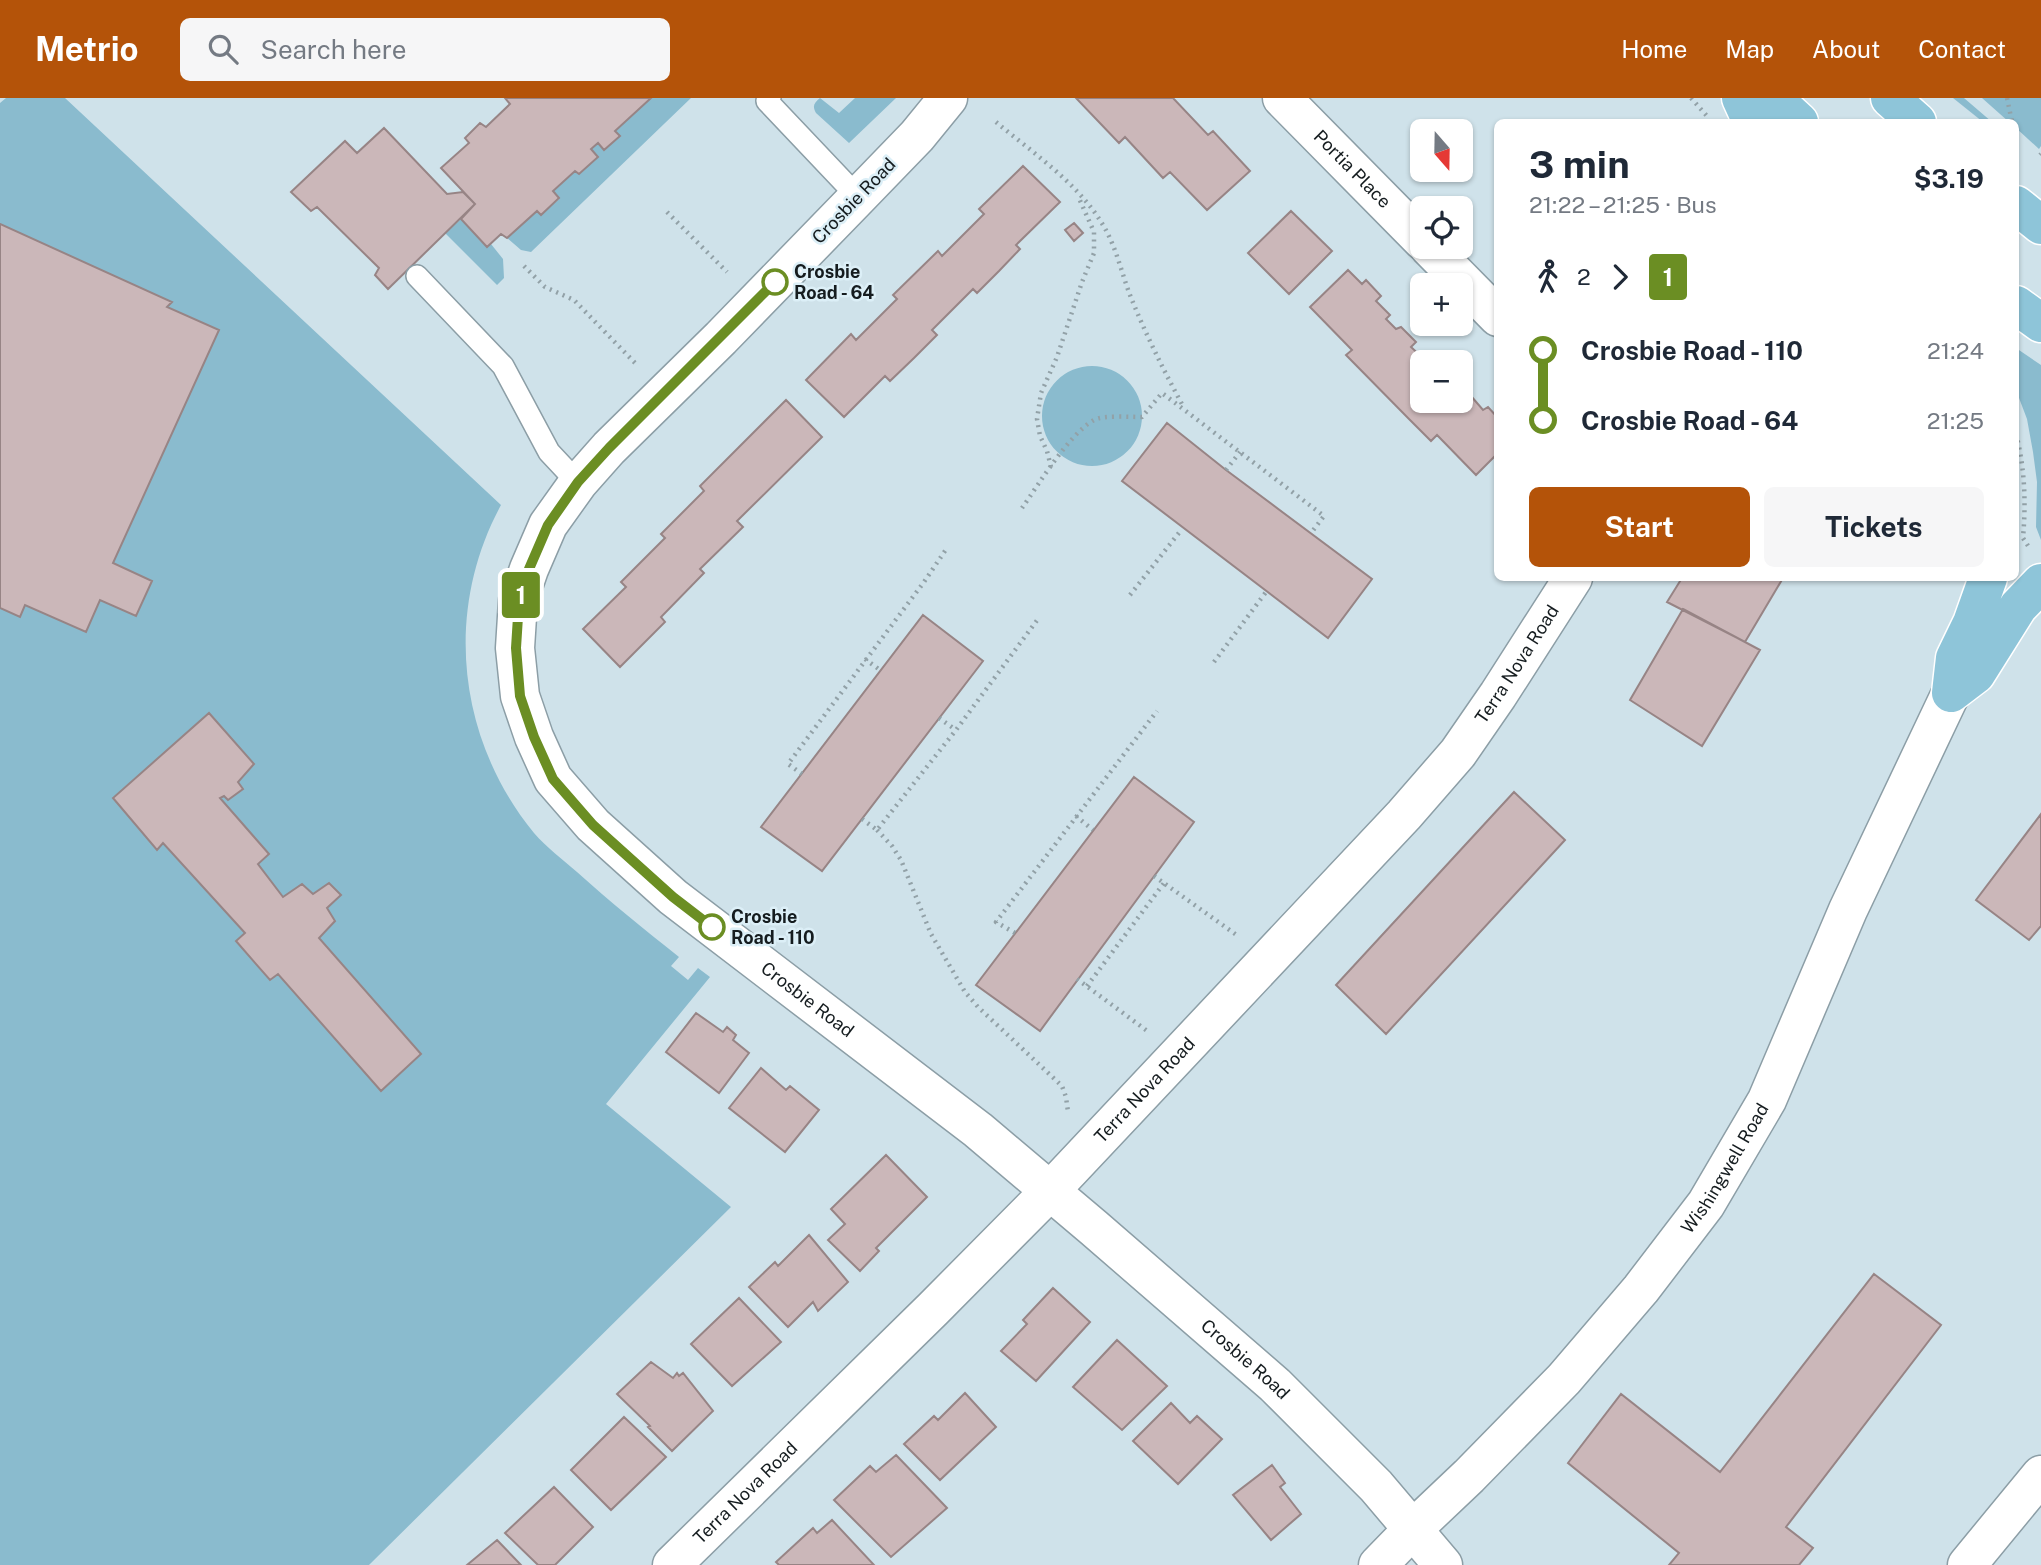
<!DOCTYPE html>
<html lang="en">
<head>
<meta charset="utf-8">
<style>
  :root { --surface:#fff; --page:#f6f6f7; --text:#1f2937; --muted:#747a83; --accent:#b45309 }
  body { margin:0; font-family:"Public Sans",sans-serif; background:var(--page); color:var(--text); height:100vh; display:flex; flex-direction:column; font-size:26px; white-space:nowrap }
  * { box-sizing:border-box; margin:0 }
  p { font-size:23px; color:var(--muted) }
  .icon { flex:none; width:38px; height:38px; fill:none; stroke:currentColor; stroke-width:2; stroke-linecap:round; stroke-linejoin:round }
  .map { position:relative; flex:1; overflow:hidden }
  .sheet { position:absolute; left:1494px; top:21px; width:525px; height:462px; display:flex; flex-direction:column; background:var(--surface); border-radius:10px; box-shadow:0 2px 5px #0004 }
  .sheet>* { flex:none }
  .badge { padding:0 14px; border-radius:5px; font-size:24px; line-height:46px }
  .needle { width:46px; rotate:160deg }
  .fabs { position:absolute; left:1410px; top:21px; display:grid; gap:14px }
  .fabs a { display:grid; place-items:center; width:63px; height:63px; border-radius:10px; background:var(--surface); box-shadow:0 2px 5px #0004; font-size:35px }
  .map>.badge { position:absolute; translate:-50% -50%; box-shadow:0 0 0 4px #fff }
  .legs { display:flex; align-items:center; gap:10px; height:77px; padding:0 35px; font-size:23px }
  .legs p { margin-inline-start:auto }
  .overview { display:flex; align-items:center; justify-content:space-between; height:119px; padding:0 35px }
  h1 { font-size:38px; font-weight:700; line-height:52px }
  .button { display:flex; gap:14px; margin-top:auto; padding:14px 35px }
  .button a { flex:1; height:80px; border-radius:10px; background:var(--accent); color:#fff; font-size:28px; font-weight:700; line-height:80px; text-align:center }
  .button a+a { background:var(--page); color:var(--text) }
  ul { padding:0 35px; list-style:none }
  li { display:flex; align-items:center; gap:24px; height:70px; font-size:26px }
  li i { display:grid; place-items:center; width:10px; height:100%; margin:0 9px; background:currentColor }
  li i::after { content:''; width:18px; height:18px; margin:-9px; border:5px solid; border-radius:50%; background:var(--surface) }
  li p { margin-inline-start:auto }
  li:first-child i { background:linear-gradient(#0000 50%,currentColor 0) }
  li:last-child i { background:linear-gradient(currentColor 50%,#0000 0) }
  header { display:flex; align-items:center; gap:42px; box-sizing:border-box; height:98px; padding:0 35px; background:var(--accent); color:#fff }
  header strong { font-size:33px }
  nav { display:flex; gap:38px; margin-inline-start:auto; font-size:24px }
  .search { width:490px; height:63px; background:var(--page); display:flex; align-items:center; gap:18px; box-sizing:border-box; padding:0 24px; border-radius:10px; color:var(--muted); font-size:26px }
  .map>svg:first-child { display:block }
  .green { fill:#8abbce }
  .building { fill:#cbb7b9; stroke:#978485; stroke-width:2 }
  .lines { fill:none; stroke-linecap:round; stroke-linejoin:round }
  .service-casing { stroke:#8c9ea6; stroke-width:24 }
  .minor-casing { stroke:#8c9ea6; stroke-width:41 }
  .tertiary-casing { stroke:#8c9ea6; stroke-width:41 }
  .primary-casing { stroke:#fff; stroke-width:41 }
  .path { stroke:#92a1a7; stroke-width:4.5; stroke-dasharray:2 5; stroke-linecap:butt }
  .service { stroke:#fff; stroke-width:21 }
  .minor { stroke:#fff; stroke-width:38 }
  .tertiary { stroke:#fff; stroke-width:38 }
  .primary { stroke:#8ec5d9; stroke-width:38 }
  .line-1-casing { stroke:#fff; stroke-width:16 }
  .line-1 { stroke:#6b8e23; stroke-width:10 }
  .stop-1-dot { fill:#fff; stroke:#6b8e23; stroke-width:3.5 }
  .labels { text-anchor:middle; stroke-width:5; stroke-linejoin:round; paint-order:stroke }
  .street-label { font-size:18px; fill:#151c1f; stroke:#dceff7 }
  .stop-label { font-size:18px; font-weight:bold; fill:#151c1f; stroke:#dceff7; text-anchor:start }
</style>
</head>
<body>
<header>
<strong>Metrio</strong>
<div class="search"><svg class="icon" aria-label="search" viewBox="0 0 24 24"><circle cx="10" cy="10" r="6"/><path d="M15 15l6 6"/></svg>Search here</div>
<nav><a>Home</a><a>Map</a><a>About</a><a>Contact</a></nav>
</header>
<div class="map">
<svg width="2041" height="1467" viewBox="0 0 2041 1467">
  <rect width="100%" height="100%" fill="#cfe2ea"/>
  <path class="green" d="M6,0h59l436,407c-58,107 -43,235 33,328 12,14 29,27 43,39 33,30 67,57 102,85l-8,9 17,14 10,-12 12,9 -104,127 125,103 -362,358h-369v-1462z
    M651,0h40l-160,154 -10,-2 -14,-12 30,-27 4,4 18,-16 -6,-8 22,-20 4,3 19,-17 -7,-8 7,-6 7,6 14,-13 -4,-5z
    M820,0l19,15 16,-15h41l-47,45 -33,-30c-4,-7 -2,-10 4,-15z
    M1953,0h11l28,24h-9z
    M1982,0h59v48l-2,3 -23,-21v-6h-7z
    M461,121l26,28 4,-3 12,15 1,19 -7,7 -52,-52z
    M2016,250l25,17v175l-5,-13 1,-45 -4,-30 -6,-33 -11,-29z
    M1042 318a50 50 0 1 1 100 0a50 50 0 1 1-100 0Z"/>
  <path class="building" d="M651,0l-36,33 5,5 -16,14 -6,-7 -7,6 7,8 -19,17 -4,-3 -22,20 6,7 -18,17 -4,-4 -30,27 -6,-4 -14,13 -26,-28 14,-15 -34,-36 28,-25 -4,-5 15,-15 6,4 24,-23 -5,-6z
    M1076,0h97l35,37 5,-4 37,40 -43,39 -37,-38 -7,6 -38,-41 -6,6z
    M384,30l63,66 16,-2 12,12 -87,85 -13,-14 4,-7 -62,-61 -6,4 -20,-19 54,-51 12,12z
    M1023,68l37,36 -44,43 4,4 -21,22 -22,22 -4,-4 -41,41 5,5 -23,23 -24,23 -5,-5 -41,41 -38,-37 45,-46 5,6 41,-41 -4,-4 45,-44 4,5 42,-42 -5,-5z
    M1291,113l41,40 -43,43 -41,-41z
    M1074,125l9,10 -9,8 -9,-11z
    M0,126l172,78 -5,5 52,23 -106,233 39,18 -16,35 -36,-16 -14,32 -61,-27 -5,12 -20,-9z
    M1348,172l14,14 4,-4 15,16 -5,5 14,14 -4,4 10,10 5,-2 15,15 -5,5 16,15h-4v39h38v-4l4,4 6,-5 12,14 5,-3 10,11v35l-22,22 -39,-40 -6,6 -22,-22 -63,-64 6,-5 -42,-43z
    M786,302l36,37 -85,84 6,6 -43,42 4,4 -43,44 4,5 -45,45 -37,-38 43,-42 -5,-5 44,-44 -4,-4 43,-43 -4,-5z
    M1167,325l59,47 146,109 -44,59 -206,-157z
    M1682,480h101l-38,64 -78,-40z
    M1683,511l77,41 -58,96 -72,-46z
    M923,517l60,46 -161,210 -61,-44z
    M209,615l45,51 -16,18 5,7 -15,11 -4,-4 -4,2 49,56 -11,10 25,33 19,-13 11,10 16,-11 12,12 -14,13 8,13 -16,17 102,116 -40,37 -103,-117 -8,6 -34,-39 9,-8 -82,-90 -6,7 -44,-52z
    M1134,679l60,45 -154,209 -64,-46z
    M1514,694l51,48 -179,194 -50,-49z
    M2041,716v112l-12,14 -53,-40z
    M696,915l27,19 4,-5 9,8 -3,5 16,13 -30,40 -53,-41z
    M761,970l25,22 4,-4 29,24 -34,42 -56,-44z
    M886,1057l41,42 -51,51 3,3 -19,20 -32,-31 17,-16 -14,-15z
    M809,1137l39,47 -30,29 -5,-9 -25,25 -39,-40 26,-25 3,4z
    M1874,1176l67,51 -155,202 27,21 -14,17h-130l10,-12 -111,-90 53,-69 99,78z
    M1053,1190l37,34 -54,59 -35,-30 26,-27 -4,-4z
    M739,1200l42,44 -49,44 -41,-42z
    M1117,1242l50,46 -45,44 -49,-43z
    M651,1264l22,16 4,-5 2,3 4,-3 30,38 -41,40 -24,-24 2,-1 -33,-32z
    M965,1295l31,34 -56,53 -36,-36 30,-28 4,4z
    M1171,1305l19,20 7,-7 25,23 -44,45 -45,-43z
    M624,1319l42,40 -55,53 -40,-40z
    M896,1357l51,53 -56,49 -57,-57 36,-34 6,6z
    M1272,1367l13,18 -5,4 21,27 -30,26 -38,-45z
    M554,1389l39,40 -38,38h-17l-33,-32z
    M832,1422l42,45h-95l-3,-3 37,-34 4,5z
    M497,1442l24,25h-54z"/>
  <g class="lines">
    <g class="service-casing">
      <path id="service" d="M770,0l-3,3 91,96
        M417,178l86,90 46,86 29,31"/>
    </g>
    <g class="minor-casing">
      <g id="minor">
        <path id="s1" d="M1282,0l141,143"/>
        <path d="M1429,149l69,70"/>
        <path id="s2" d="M672,1467l261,-256 117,-118 354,-376 54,-62 40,-58 75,-117"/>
        <path d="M1378,1467l34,-35"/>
        <path d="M1967,1467l74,-90"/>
      </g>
    </g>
    <g class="tertiary-casing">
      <g id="tertiary">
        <path id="s3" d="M948,0l-31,38 -59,61 -137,141 -112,110 -31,35 -30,42 -19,44 -11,32 -3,47 5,48 14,41 19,42 40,46 80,72 305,233 116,98 181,157 101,101 67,79"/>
        <path id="s4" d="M1412,1432l57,-54 95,-97 77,-90 65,-85 61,-104 81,-190 103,-217"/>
      </g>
    </g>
    <g class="primary-casing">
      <path id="primary" d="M1741,0l11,24
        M1773,0l26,24
        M1890,0l27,24
        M2016,107l25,20
        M2016,207l25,18
        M1951,595l25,-19 42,-67 23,-24
        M1951,595l4,-35 17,-35 16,-45"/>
    </g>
    <path class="path" d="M1691,0l16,18
      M2007,0l5,24
      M996,24c37,31 82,61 107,103 14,23 19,51 29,75 15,37 32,71 51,106
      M2040,57l1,-1
      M667,114l60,60
      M524,168l21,21 29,13 62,64
      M2016,336c9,34 10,69 7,104l7,11
      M1051,369l-4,-16 -7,-15 -3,-17 4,-26 16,-36 25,-75 12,-29v-21l-16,-36
      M1226,372l14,-18
      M1022,410c17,-24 47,-74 72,-88 8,-5 37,-3 48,-3l20,-24 162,123 -13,17
      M1130,497l52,-66
      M865,561l15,11
      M1214,564l52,-70
      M939,620l17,12
      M802,676l-14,-10 136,-182 23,-34
      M1076,718l17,14
      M862,721l15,11 79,-100 82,-111
      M877,732l15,16 9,14 30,74 34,58 13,15 84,79 4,11 2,15
      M1154,778l84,60
      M1015,835l-19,-11 161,-211
      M1077,881l73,54
      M1087,888l77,-103"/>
    <use href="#service" class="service"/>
    <use href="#minor" class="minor"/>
    <use href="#tertiary" class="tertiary"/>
    <use href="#primary" class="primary"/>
  </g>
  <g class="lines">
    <g class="line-1-casing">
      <path id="line-1" d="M712,829l-39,-30 -80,-72 -40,-46 -19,-42 -14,-41 -4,-48 3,-47 10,-32 19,-44 30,-43 31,-34 166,-166"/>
    </g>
    <use href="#line-1" class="line-1"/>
  </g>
  <g class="stop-1-dot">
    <circle cx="775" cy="184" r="12"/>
    <circle cx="712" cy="829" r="12"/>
  </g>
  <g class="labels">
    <g class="street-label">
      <text dy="6" stroke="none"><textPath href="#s1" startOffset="100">Portia Place</textPath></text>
      <text transform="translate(854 103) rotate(-46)" y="6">Crosbie Road</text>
      <text dy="6" stroke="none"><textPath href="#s2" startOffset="1237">Terra Nova Road</textPath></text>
      <text dy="6" stroke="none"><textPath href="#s3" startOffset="1190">Crosbie Road</textPath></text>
      <text dy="6" stroke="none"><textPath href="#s2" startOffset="670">Terra Nova Road</textPath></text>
      <text dy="6" stroke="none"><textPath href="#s4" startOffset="480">Wishingwell Road</textPath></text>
      <text dy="6" stroke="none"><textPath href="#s3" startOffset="1757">Crosbie Road</textPath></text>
      <text dy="6" stroke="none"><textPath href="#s2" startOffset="103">Terra Nova Road</textPath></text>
    </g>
    <g class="stop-label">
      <text x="794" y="180">Crosbie<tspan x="794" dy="21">Road - 64</tspan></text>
      <text x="731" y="825">Crosbie<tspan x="731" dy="21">Road - 110</tspan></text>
    </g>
  </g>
</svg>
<div class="fabs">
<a><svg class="needle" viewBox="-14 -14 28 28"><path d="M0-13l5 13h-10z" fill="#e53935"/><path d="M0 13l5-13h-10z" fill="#747a83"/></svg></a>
<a><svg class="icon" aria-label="locate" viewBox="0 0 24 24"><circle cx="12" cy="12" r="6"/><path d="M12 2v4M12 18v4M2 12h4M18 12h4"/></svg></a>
<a>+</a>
<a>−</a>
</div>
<b class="badge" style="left:521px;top:497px;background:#6b8e23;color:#fff">1</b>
<section class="sheet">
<div class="overview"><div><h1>3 min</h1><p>21:22 – 21:25 · Bus</p></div><b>$3.19</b></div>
<div class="legs"><svg class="icon" aria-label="walk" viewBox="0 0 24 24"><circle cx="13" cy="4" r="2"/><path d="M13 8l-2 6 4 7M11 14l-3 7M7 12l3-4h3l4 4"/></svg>2<svg class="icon" aria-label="forward" viewBox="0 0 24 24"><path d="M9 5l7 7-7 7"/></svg><b class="badge" style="background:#6b8e23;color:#fff">1</b></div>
<ul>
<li><i style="color:#6b8e23"></i><b>Crosbie Road - 110</b><p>21:24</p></li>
<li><i style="color:#6b8e23"></i><b>Crosbie Road - 64</b><p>21:25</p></li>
</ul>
<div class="button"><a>Start</a><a>Tickets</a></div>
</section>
</div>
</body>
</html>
